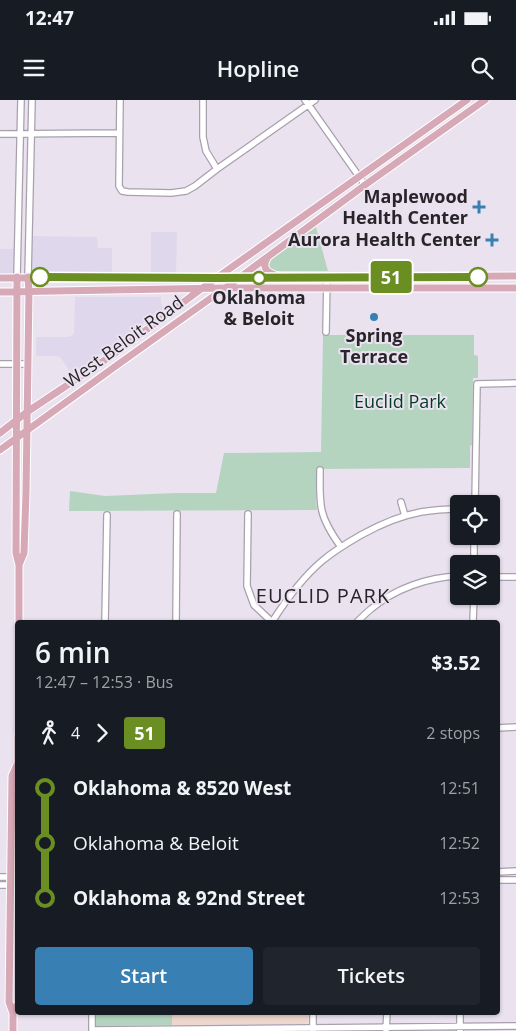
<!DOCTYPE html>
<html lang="en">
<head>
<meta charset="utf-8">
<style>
  :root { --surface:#171b24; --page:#20242c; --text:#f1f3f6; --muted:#9ea1a6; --accent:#3880b4 }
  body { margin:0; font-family:"Open Sans",sans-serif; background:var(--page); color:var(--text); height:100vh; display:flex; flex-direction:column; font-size:19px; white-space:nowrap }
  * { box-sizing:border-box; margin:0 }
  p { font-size:16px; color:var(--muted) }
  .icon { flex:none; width:28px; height:28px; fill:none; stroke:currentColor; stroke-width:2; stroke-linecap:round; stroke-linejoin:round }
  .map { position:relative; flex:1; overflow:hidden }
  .panel { position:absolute; left:15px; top:520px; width:485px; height:395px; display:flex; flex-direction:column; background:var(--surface); border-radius:5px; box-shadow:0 1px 4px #0004 }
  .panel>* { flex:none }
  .badge { padding:0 10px; border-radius:4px; font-size:18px; line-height:32px }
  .controls { position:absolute; left:450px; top:395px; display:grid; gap:10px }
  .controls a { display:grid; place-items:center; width:50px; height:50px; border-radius:5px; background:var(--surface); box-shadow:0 1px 4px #0004; font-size:25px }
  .map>.badge { position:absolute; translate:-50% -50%; box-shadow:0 0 0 2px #fff }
  .legs { display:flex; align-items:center; gap:8px; height:55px; padding:0 20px; font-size:16px }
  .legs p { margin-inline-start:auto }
  .head { display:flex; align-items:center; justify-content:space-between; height:85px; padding:0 20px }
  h1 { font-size:28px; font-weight:600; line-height:38px }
  .cta { display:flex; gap:10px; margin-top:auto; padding:10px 20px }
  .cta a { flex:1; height:58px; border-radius:5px; background:var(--accent); color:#fff; font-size:20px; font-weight:600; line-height:58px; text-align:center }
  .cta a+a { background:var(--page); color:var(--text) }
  ul { padding:0 20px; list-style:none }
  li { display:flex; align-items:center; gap:18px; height:55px; font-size:19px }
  li i { display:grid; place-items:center; width:8px; height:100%; margin:0 6px; background:currentColor }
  li i::after { content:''; width:12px; height:12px; margin:-6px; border:4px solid; border-radius:50%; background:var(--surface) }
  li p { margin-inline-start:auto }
  li:first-child i { background:linear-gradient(#0000 50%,currentColor 0) }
  li:last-child i { background:linear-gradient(currentColor 50%,#0000 0) }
  .status { display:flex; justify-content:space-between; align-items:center; height:35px; padding:0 25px; background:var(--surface); direction:ltr }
  .status svg { height:14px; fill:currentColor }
  header { display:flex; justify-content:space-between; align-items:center; height:65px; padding:0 20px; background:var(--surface); font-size:22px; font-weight:600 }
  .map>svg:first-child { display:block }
  .commercial { fill:#dfd8ed }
  .education { fill:#eed6cc }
  .green { fill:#b4d4c0 }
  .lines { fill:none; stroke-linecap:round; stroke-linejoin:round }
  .minor-casing { stroke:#a8a0ad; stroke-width:8 }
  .major-casing { stroke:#fff; stroke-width:9 }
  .minor { stroke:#fff; stroke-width:5.5 }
  .major { stroke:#d7a9b7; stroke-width:7 }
  .line-1-casing { stroke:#fff; stroke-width:11 }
  .line-1 { stroke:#6b8e23; stroke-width:8 }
  .poi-dot { fill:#3880b4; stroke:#ebe2f0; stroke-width:2 }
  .stop-1-dot { fill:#fff; stroke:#6b8e23; stroke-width:2.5 }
  .labels { text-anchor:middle; stroke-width:4; stroke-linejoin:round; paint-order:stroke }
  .poi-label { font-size:18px; font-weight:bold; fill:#28252a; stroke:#ebe2f0; text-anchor:end }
  .stop-label { font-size:18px; font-weight:bold; fill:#28252a; stroke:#ebe2f0 }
  .street-label { font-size:18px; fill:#28252a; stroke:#ebe2f0 }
  .park-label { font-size:18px; fill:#003c22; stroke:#ebe2f0 }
  .quarter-label { font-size:20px; letter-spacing:1px; fill:#28252a; stroke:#ebe2f0 }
</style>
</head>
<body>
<div class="status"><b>12:47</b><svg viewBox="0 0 49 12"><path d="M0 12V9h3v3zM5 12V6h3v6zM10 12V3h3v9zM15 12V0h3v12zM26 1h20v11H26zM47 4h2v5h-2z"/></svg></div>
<header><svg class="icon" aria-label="menu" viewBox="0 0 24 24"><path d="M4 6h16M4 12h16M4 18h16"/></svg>Hopline<svg class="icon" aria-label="search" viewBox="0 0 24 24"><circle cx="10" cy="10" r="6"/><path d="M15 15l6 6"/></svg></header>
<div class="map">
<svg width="516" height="931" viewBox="0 0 516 931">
  <rect width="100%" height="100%" fill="#ebe2f0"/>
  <path class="commercial" d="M151,132h26l-1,46 -25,-1z
    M29,136l68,1 1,11h14v29h-84z
    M0,149h18l-1,28 -17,1z
    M75,197h86v6l3,6 -92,65 -12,-17 -7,-1h-17v-19h32l6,-3z"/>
  <path class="education" d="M309,913l-1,10 -4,1 -132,1v-12z"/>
  <path class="green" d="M316,127l12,44h-53l-6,-3 -1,-3 2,-6z
    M323,235h151v20l4,1v22h-5l-1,67 -2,1v22l-153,1 -1,31 1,10 -248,1 1,-20 35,5 71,-3h40l8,-40 97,-1z
    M95,913h77v12l-77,1z"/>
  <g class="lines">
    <g class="minor-casing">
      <path id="minor" d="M120,0l-1,86 3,5 6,1 43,1 15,-2 9,-5 22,-17 98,-69
        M203,0v37l3,14 11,18
        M305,0l60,85
        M0,34l119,-1
        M17,177l4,-177
        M28,177l4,-177
        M326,232l1,-55
        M0,264h28
        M320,370c0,13 -1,28 2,41 3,13 11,25 19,36
        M401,402l4,14
        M475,404l2,-120 39,-1
        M248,414l-1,72 7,19 18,17
        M474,464v-28
        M491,477h25
        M105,522l2,-107
        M176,522l1,-108
        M272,522c14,-22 30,-44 50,-61 12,-10 25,-18 39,-26 18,-10 38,-19 60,-23 12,-2 25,-3 38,-3
        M357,522c4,-4 9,-9 14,-13 23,-20 57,-32 88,-33
        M473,522l1,-26
        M498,628l18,-1
        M498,772l18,-1
        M0,777h18
        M498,780h18
        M0,785h18
        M92,930l424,-4
        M313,930v-18
        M92,931v-19
        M386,931l1,-19
        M460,931v-19"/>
    </g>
    <g class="major-casing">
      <path id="major" d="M267,158c-6,11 1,15 11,18
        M17,177l-1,276 3,12v57
        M0,178h217l299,-2
        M0,192l224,-4h292
        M0,333l27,-21 87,-58 87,-65 266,-189
        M0,350l120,-87 119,-85 126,-93 120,-85
        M19,465l5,-12 2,-61 3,-200 -1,-15
        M18,636v31
        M13,913l5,-9
        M13,931v-18l-4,-11 3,-226 5,-11"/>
    </g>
    <use href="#minor" class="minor"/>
    <use href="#major" class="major"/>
  </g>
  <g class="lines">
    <g class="line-1-casing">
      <path id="line-1" d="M40,177l177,1 261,-1"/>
    </g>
    <use href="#line-1" class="line-1"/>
  </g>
  <g class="poi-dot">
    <path d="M476.5 99.5h5v5h5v5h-5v5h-5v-5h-5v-5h5z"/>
    <path d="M489.5 132.5h5v5h5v5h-5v5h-5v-5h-5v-5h5z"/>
    <circle cx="374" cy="217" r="5"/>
  </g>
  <g class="stop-1-dot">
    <circle cx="40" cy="177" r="9"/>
    <circle cx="478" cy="177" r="9"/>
    <circle cx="259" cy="178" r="6"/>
  </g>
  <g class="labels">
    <g class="poi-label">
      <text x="468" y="103">Maplewood<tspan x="468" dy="21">Health Center</tspan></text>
      <text x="481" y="146">Aurora Health Center</text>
      <text x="374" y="242" text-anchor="middle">Spring<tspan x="374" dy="21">Terrace</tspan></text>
    </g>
    <g class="stop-label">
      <text x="259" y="204">Oklahoma<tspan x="259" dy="21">&amp; Beloit</tspan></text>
    </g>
    <g class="street-label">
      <text transform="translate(124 242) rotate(-36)" y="6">West Beloit Road</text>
    </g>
    <g class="park-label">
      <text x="400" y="308">Euclid Park</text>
    </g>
    <g class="quarter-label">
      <text x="323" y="503">EUCLID PARK</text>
    </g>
  </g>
</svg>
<div class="controls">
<a><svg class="icon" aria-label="locate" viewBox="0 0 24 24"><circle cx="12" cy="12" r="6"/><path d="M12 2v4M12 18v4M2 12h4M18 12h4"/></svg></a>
<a><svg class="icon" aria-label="layers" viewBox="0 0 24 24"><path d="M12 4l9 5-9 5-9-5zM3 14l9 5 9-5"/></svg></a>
</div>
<b class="badge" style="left:391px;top:177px;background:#6b8e23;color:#fff">51</b>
<section class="panel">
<div class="head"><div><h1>6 min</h1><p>12:47 – 12:53 · Bus</p></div><b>$3.52</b></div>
<div class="legs"><svg class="icon" aria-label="walk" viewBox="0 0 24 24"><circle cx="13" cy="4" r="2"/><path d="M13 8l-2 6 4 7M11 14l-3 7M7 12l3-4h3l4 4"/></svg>4<svg class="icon" aria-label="forward" viewBox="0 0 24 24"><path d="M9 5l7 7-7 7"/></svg><b class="badge" style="background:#6b8e23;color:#fff">51</b><p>2 stops</p></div>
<ul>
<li><i style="color:#6b8e23"></i><b>Oklahoma &amp; 8520 West</b><p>12:51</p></li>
<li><i style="color:#6b8e23"></i><span>Oklahoma &amp; Beloit</span><p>12:52</p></li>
<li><i style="color:#6b8e23"></i><b>Oklahoma &amp; 92nd Street</b><p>12:53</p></li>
</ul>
<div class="cta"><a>Start</a><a>Tickets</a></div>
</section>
</div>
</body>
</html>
